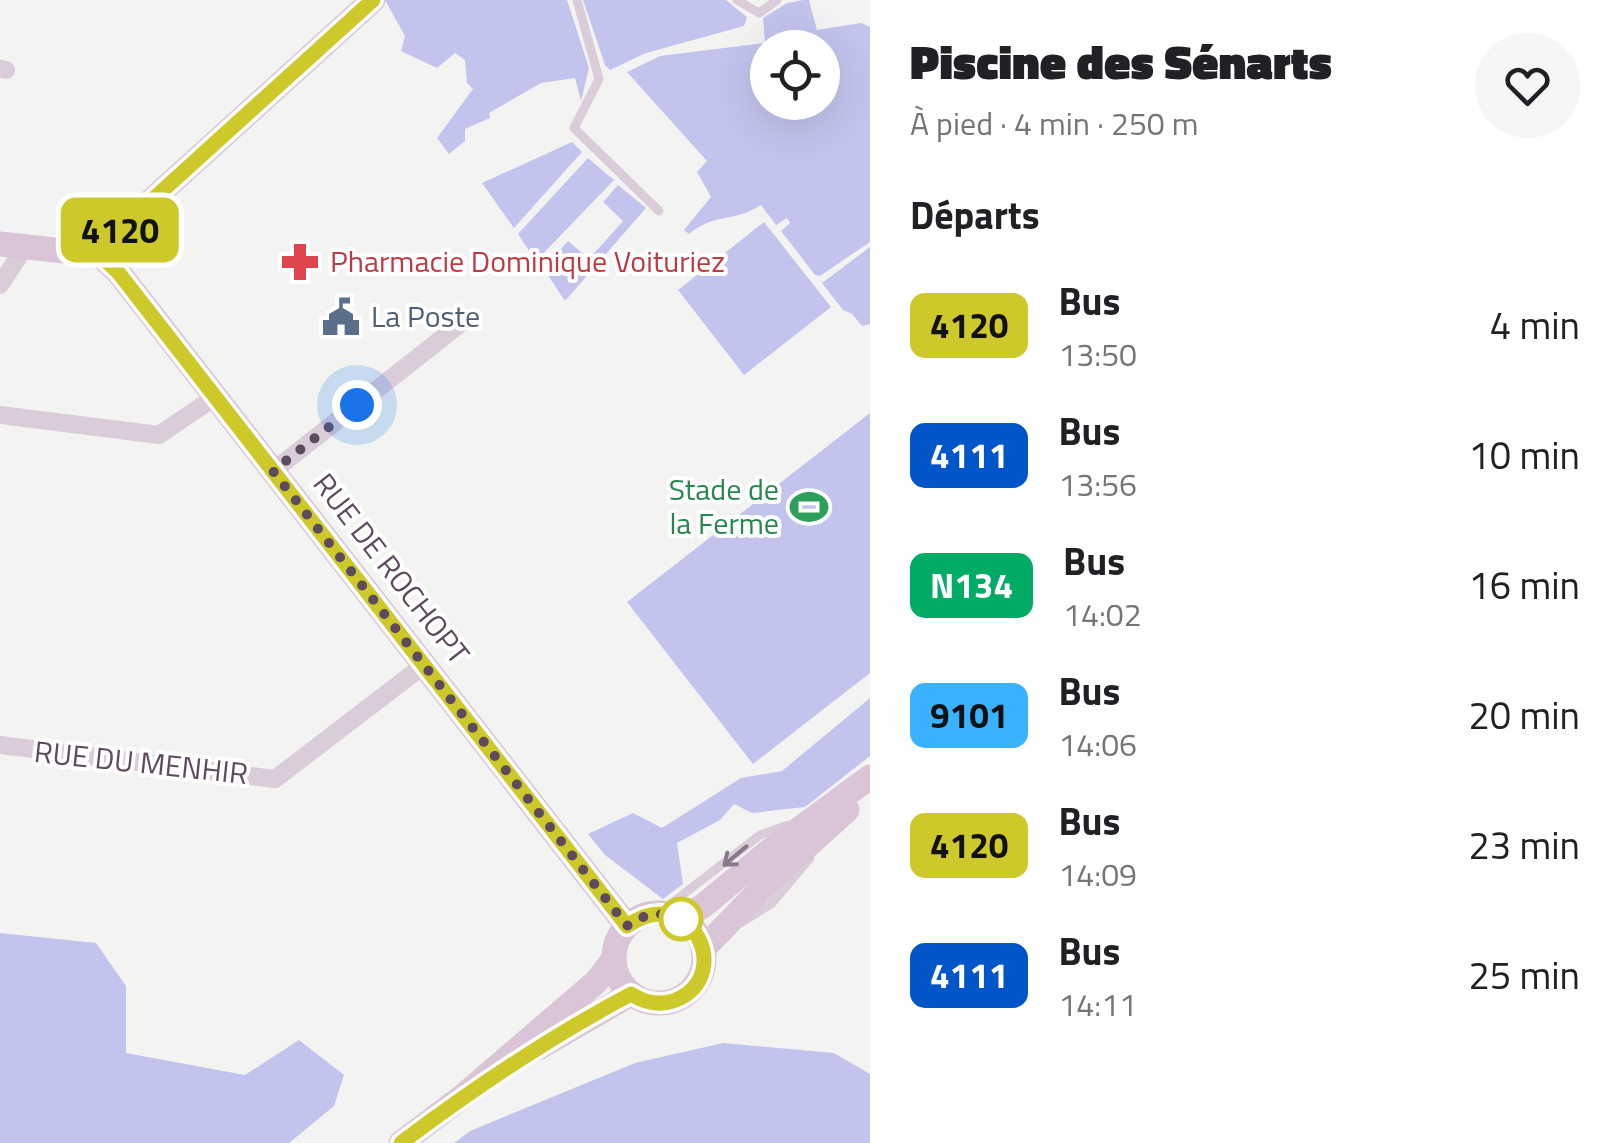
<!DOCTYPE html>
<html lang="fr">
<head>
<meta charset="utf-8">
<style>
  :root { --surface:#fff; --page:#f6f6f6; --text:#202124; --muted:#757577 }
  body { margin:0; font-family:"Titillium Web",sans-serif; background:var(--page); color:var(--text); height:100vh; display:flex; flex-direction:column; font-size:38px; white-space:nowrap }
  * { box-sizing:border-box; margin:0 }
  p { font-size:32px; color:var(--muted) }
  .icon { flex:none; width:55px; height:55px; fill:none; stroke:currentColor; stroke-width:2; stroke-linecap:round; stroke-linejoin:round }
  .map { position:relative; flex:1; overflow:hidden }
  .details { display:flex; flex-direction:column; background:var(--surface); width:750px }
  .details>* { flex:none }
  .badge { padding:0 20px; border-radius:15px; font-size:35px; line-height:65px }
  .fabs { position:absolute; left:750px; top:30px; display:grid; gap:20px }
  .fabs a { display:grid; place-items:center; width:90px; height:90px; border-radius:50%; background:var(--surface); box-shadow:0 10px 40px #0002; font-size:50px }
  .you { position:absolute; width:50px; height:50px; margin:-25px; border:8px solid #fff; border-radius:50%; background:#1a73e8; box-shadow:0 0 0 15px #1a73e833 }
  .map>.badge { position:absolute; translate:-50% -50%; box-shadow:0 0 0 5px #fff }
  h2 { padding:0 40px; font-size:38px; line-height:90px }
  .round { display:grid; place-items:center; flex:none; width:105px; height:105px; border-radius:52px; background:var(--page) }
  .overview { display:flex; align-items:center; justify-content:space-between; height:170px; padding:0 40px }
  h1 { font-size:48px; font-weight:800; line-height:75px }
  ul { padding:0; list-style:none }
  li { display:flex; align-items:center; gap:30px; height:130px; padding:0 40px }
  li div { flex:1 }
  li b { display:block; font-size:38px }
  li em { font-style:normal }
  li .badge { min-width:110px; font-weight:700; text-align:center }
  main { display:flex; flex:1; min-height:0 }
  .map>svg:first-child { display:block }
  .green { fill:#c3c4ee; fill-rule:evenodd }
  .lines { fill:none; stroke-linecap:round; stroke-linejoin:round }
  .lane { stroke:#daccd9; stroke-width:9 }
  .street { stroke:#daccd9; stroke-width:18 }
  .secondary { stroke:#d9c5d7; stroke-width:25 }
  .oneway { stroke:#897888 }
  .line-casing { stroke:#fff; stroke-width:22 }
  .line { stroke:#cdc92a; stroke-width:15 }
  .walk { stroke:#5e4a5d; stroke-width:10; stroke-dasharray:0 18 }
  .stop-dot { fill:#fff; stroke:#cdc92a; stroke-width:5 }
  .labels { text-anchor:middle; stroke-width:8; stroke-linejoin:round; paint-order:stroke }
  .health-label { font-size:30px; fill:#be3a42; stroke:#fff; text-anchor:start }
  .service-label { font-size:30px; fill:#4e5e75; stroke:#fff; text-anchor:start }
  .leisure-label { font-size:30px; fill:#27864d; stroke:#fff; text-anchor:end }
  .street-label { font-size:30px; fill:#5e4a5d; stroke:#fff }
</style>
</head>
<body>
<main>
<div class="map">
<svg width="870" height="1143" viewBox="0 0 870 1143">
  <rect width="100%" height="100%" fill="#f3f4f2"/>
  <path class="green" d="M385,0h182l22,68 -8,33 -6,-23 -34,5 -52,30 1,5 -25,11v12l-16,13 -12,-16 36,-49 -6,-6 -2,-23 -10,-7 -18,15 -36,-17 4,-15z
    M583,0h143l21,17 -3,9 -98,27 -36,17 -5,-5z
    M803,0h6l8,30 44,-7 9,4v215l-50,34 -5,-1 -34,-44 9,-8 -3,-5 -11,7 -15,-20c-28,18 -45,7 -72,29l-5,-4 27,-33 -14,-25 10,-11 -80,-89 33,-16 105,-13 -2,-25 24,-15zM768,48h54v54h-54z
    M572,142l10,10 -68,76 -32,-45z
    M588,158l26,22 -78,81 -18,-27z
    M618,185l28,23 -81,93 -22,-33 25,-27 21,18 34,-38 -20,-19z
    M764,222l67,85 -87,68 -66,-85z
    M870,247v77l-8,2 -10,-12 -9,-4 -21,-27z
    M870,413v260l-117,91 -126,-162z
    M870,698v58l-65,51 -53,6 -18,-9 -14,16 -43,23 6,41 -20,15 -58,-44 -17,-21 45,-21 29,15 79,-50 41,-7z
    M0,933l96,10 30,43v67l119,22 54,-35 45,35 -10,31 -45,37h-289z
    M723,1043l111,10 36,21v69h-416l16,-12 165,-68z"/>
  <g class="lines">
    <path class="lane" d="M577,0l22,79 -25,49 85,83
      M737,0l22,13 18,-13
      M659,913l101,-78 28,-10
      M742,922l29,-18 39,-46"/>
    <path class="street" d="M0,69l6,1
      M0,285l25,-38
      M0,415l159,20 56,-38
      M273,471l196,-154
      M0,745l275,34 149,-114"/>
    <path class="secondary" d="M0,244l100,11
      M100,255l19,18 508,653
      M100,255l19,-25 254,-230
      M614 958a45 45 0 1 1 90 0a45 45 0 1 1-90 0Z
      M681,919l22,-13 65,-54 102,-75
      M703,949l70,-72 74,-67
      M538,1048l93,-54
      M401,1143l61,-46 134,-115 18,-23"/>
  </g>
  <defs><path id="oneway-shaft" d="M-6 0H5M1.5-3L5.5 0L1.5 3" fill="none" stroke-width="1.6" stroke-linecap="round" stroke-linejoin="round" transform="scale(2.5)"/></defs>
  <use class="oneway" href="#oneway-shaft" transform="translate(735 856) rotate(140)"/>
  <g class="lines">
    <g class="line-casing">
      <path id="line" d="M373,0l-254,230 -19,25 18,17 509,654c63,-45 109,49 49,74 -16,6 -31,3 -45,-6 -81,43 -157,94 -230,149"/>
    </g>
    <use href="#line" class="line"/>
    <path class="walk" d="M357,405l-84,66 354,455c18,-13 33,-15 54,-7"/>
  </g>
  <defs>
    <g id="pharmacy-bare" transform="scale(3)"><path d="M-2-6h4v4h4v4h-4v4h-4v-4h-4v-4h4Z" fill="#e0444e" stroke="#fff" stroke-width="2.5" paint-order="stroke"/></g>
    <g id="civic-bare" transform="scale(3)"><path d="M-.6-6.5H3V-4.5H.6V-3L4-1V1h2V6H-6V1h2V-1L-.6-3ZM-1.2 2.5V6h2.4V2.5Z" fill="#5c6f8a" stroke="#fff" stroke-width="2.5" paint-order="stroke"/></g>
    <g id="stadium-bare" transform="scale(3)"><path d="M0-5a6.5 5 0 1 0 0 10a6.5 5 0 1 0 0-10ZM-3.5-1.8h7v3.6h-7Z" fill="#2e9e5b" stroke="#fff" stroke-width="2.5" paint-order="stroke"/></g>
  </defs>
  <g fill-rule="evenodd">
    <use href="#pharmacy-bare" x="300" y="262"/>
    <use href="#civic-bare" x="341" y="317"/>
    <use href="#stadium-bare" x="809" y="507"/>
  </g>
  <circle class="stop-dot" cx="681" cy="919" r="20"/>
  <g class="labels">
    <g class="health-label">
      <text x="330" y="272">Pharmacie Dominique Voituriez</text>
    </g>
    <g class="service-label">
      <text x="371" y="327">La Poste</text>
    </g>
    <g class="leisure-label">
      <text x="779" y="500">Stade de<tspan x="779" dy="34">la Ferme</tspan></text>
    </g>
    <g class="street-label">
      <text transform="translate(391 569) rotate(52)" y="10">RUE DE ROCHOPT</text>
      <text transform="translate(141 763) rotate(6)" y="10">RUE DU MENHIR</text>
    </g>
  </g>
</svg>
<div class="fabs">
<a><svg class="icon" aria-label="locate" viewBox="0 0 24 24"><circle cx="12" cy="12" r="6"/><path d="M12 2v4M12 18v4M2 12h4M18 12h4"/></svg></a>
</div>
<div class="you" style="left:357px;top:405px"></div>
<b class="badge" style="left:120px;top:230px;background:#cdc92a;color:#111">4120</b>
</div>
<section class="details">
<div class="overview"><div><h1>Piscine des Sénarts</h1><p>À pied · 4 min · 250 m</p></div><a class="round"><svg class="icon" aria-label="heart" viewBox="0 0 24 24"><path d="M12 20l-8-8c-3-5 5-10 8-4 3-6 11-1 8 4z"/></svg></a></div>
<h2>Départs</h2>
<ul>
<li><span class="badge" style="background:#cdc92a;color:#111">4120</span><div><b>Bus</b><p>13:50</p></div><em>4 min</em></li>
<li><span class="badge" style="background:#0055c8;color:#fff">4111</span><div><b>Bus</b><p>13:56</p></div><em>10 min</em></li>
<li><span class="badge" style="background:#00ab66;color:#fff">N134</span><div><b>Bus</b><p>14:02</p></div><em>16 min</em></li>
<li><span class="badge" style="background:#3bb2ff;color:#111">9101</span><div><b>Bus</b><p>14:06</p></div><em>20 min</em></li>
<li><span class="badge" style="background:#cdc92a;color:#111">4120</span><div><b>Bus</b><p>14:09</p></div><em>23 min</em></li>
<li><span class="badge" style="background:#0055c8;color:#fff">4111</span><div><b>Bus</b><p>14:11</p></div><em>25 min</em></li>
</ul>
</section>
</main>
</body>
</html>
